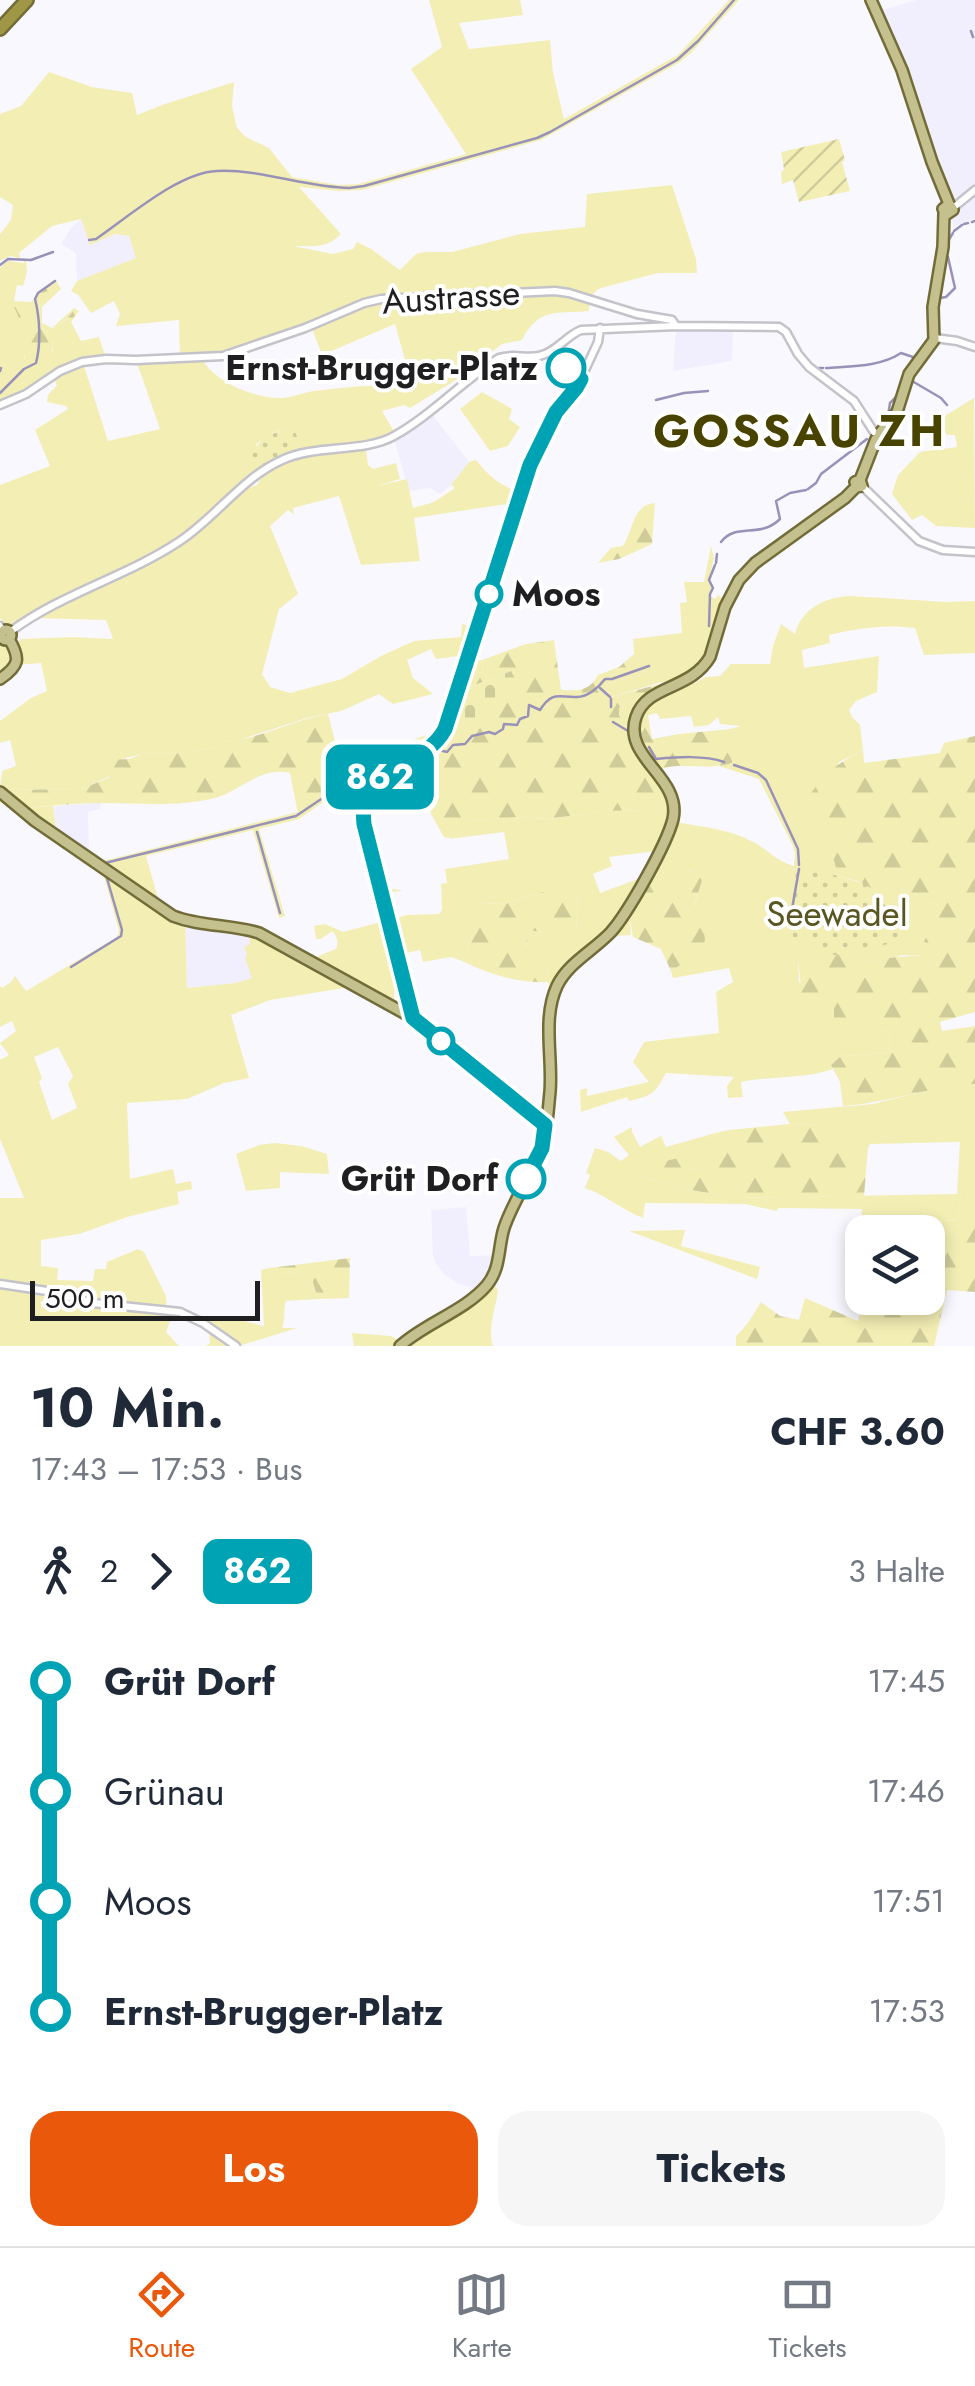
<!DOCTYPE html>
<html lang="de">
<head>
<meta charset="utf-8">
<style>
  :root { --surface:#fff; --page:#f6f6f7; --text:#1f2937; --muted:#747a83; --line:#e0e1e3; --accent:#ea580c }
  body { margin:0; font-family:Jost,sans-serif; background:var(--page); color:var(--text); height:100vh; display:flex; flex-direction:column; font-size:38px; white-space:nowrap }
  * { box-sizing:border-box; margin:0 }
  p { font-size:32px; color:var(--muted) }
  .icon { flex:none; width:55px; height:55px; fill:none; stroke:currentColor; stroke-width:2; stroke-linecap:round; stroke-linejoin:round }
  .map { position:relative; height:1346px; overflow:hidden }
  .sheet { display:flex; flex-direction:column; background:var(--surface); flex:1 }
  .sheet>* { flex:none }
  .badge { padding:0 20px; border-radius:15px; font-size:35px; line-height:65px }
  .tools { position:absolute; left:845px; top:1215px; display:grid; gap:20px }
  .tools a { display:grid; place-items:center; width:100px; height:100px; border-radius:20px; background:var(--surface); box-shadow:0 5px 15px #0003; font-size:50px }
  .scale { position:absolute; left:30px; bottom:25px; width:230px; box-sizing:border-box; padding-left:10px; border:5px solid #1f1f21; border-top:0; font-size:28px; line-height:35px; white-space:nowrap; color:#1f1f21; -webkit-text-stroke:8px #fff; paint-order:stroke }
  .map>.badge { position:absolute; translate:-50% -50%; box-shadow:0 0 0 5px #fff }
  .legs { display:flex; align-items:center; gap:15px; height:110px; padding:0 30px; font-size:32px }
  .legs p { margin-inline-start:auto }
  .overview { display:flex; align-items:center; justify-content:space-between; height:170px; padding:0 30px }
  h1 { font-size:55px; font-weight:700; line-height:75px }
  .action { display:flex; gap:20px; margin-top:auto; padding:20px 30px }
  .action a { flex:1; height:115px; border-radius:30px; background:var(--accent); color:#fff; font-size:40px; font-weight:700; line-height:115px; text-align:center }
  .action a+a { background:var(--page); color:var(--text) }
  ul { padding:0 30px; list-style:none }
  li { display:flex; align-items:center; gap:35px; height:110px; font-size:38px }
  li i { display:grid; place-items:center; width:15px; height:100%; margin:0 12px; background:currentColor }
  li i::after { content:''; width:25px; height:25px; margin:-12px; border:8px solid; border-radius:50%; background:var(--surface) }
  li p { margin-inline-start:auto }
  li:first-child i { background:linear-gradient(#0000 50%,currentColor 0) }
  li:last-child i { background:linear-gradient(currentColor 50%,#0000 0) }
  .menu { display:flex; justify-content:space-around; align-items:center; height:140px; border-top:2px solid var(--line); background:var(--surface); font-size:28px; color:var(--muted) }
  .menu a { display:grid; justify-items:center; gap:5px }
  .menu .on { color:var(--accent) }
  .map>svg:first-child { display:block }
  .built { fill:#f1effd }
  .grass { fill:#f3eeb4; fill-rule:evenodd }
  .forest { fill:url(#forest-firs) }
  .cemetery { fill:url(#cemetery-stones) }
  .park { fill:url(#park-dots) }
  .garden { fill:url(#garden-furrows) }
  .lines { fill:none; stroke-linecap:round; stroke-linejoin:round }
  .stream { stroke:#9992b8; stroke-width:2.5 }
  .minor-casing { stroke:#c4c3ca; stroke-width:11 }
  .major-casing { stroke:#726d38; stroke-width:14 }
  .highway-casing { stroke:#726d38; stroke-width:16 }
  .minor { stroke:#fff; stroke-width:6 }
  .major { stroke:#c5c18f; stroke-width:9 }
  .highway { stroke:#9f9745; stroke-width:11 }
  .line-1-casing { stroke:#fff; stroke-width:22 }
  .line-1 { stroke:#00a3b4; stroke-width:15 }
  .stop-1-dot { fill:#fff; stroke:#00a3b4; stroke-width:5 }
  .labels { text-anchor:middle; stroke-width:8; stroke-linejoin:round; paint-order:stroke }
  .street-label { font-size:35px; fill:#1f1f21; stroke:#fff }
  .stop-label { font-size:35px; font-weight:bold; fill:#1f1f21; stroke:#fff; text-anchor:end }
  .park-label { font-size:35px; fill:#5a5622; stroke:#fff }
  .district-label { font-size:45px; font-weight:bold; letter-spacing:2.5px; fill:#494300; stroke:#fff }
</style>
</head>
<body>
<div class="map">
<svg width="975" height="1346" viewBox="0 0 975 1346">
  <defs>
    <pattern id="forest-firs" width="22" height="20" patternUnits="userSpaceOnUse" patternTransform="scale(2.5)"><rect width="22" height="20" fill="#f3eeb4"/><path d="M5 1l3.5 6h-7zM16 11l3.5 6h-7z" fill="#d0cc9a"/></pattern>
    <pattern id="cemetery-stones" width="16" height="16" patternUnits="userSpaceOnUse" patternTransform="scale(2.5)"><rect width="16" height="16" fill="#f3eeb4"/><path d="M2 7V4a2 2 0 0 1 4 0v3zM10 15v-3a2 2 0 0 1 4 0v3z" fill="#d0cc9a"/></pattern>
    <pattern id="park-dots" width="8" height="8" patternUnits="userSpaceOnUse" patternTransform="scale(2.5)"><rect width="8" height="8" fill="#f3eeb4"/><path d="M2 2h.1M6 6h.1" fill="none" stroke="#d0cc9a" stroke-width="1.8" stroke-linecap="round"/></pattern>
    <pattern id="garden-furrows" width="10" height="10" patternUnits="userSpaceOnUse" patternTransform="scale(2.5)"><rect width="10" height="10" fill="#f3eeb4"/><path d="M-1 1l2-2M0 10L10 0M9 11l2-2" fill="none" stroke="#d0cc9a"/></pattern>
  </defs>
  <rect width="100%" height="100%" fill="#f9f8fe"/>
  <path class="built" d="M916,0h59v218l-22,9 -1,-9 -50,-148 -27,-58z
    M81,219l9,26 25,-11 14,2 8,22 -60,23 -1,-28 -15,-9 10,-16z
    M676,329l57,2 -1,30 -59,10z
    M431,413l38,49 -18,23 -11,9 -9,-6 -22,3 -15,-52 11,-5z
    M101,803l-1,6 -12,3 1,39 -33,-22 -3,-23z
    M185,921l63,9 2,14 -3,10 6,24 -17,5 -49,5z
    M466,1207l4,49 29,-1 -1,8 -15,20 -7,6 -19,-6 -13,-9 -8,-10 -3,-9 -2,-45z"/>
  <path class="grass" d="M429,0h91l3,15 -64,8 10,26 81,-9 3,33 11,46 114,-64 51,-55h10l-47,52 -12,10 -139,78 -179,50 -22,1 -41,-4 42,47c-14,15 -29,12 -48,12l40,8 20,-5 4,-7 14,7 29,21 16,-16 8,-2h28l68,-18 65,-7 2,-33 85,-9 24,74 1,14h-39l-57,15c-11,5 -11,12 -12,23 -33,3 -50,-4 -67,29l-20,4 -46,36 -46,28 -6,-3 -22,6 14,24 -8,4 -86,14 -9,-28 -18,7 -19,12 5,28 -85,72 -163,82h-7l-6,-8v-133l50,-19 -15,-36 33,-21 -2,-3 -19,-4 1,-7 9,-10 -5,-9 -52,29v-137l7,-7 17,2v-4l-14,-3 -10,5v-27l11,-14 2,-15 -13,-8v-83l21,-8 28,-34 43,15 40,6 5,22 25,-10 72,-23 -2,24 5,22 9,9 23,11 23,29 46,8 21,-1 107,-30 -55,-85 31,-22zM81,219l9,26 25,-11 14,2 7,22 -59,23 -6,10 7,4 13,18 23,-12 6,13 -4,12 63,-6 1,38 -44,2 24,69 -52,12 -25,-78 23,-4 -7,-22 -18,4 -10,-19 8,-11 -5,-3 -22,20 -10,-5v-16l19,-18 -6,-10 -24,23 -17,-1 3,-16 6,1 4,-14 -1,-13 -6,-1 -1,-5 33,-27zM39,296l1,33 8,2 17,-10 8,-10 -5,17 -16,16 1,7 -23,25 -7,-11c5,-17 -6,-33 2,-52l5,-1zM395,324l12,43 1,21c-31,-5 -62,-1 -94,3 -12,2 -25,8 -38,7 -26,-2 -61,-16 -74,-39l28,-5 81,-28 11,29z
    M482,392l30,17 -3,10 11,8 -12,19 -18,5 -30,-42z
    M974,398l1,130 -39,-2 -14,-11 -10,5 -20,-26 6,-19 22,-23 37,-5 -2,-12h-8l-9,-15z
    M364,449l2,1 2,15 5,4 23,-6 4,16 -23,7 30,-7 6,29 21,-6 21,-14 -4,-3 18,-23 7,-2c11,14 23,25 40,31l-3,12 -99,15 6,43 -59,4 -22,-69 -46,12 1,7 -6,-5 -18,16 28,68 -19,15 -17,65 8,13 20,6 52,-14 41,-24 31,-14 47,-4 1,-13 16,4 -11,32 6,2 9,-2 1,12 -21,6 -16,47 -20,40 2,19 -51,-5 -9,13 -4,32 6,1 19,63 14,3 -21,2 7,28 17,-6 33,-1 3,-4 -1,-26 6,-1 -2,-14 64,-10 -5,-27 -55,7 11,-7 8,-11 52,-4 28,2 55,-8 44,-1 26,-10 -16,-29 3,-2c13,18 18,31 16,53 25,5 54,7 77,20 16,8 22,19 41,24l1,-12 -2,-8 -34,-67 -40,-13 13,-3 3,-25 -5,-9 11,-3 -21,-2 -2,-7 -9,8 -15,2 -3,-11 -31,3 -3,-6 -17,4 -2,18c-10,-7 -20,-13 -19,-27l13,-8 56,-20 4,4 14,-7 14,-1 11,-12h39l3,-18 8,-22 14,10c6,-25 30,-37 55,-38l96,6 29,-1v52l-51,2 -9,-27c-30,-4 -57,0 -86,7l1,8 -28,7 2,18 75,-12 -2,36 -21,9 -7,9 3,7 8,8 3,25 -24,12 -21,78 13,10 5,18 -4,6 35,11 12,-6 60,26 -14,36 4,6v9l-27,-1 -8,3 -33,4 -63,-1 1,21 35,23v13l21,1 36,14 -3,20 -47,3 -10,9 2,4c-27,10 -62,7 -92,13l2,15 -15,1 -1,-12 7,-9 -68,-4c-12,22 -13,22 -37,28l-2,-4 -46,15 -1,-22 7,-2v8l62,-14 -16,-20 11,-20 75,-9 -3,-41 17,-10 -4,-14 -56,10 -2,-7 14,-9 9,-55 8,-26 -8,-11 -23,6 -8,-4 -34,42 2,21 -18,1 -43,37 -18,29 -6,-2 3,-17 -3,-1 2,-11 -23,-23 7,-17 44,1 2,-39 -37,-1 -36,12 -24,-1 -9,34 -10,24 -11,-4 -28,5 -3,-12 -23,5 8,32 -10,-1 -2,19 52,44h-9l-11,-15 -20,-16 -55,-31 -80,13 -39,15 18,63 -25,5 -37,16 -60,4 3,76 43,-10 3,15 15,-3 1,8 -15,3 2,12 -52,13 -48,17 -38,6v26l17,2 -1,12 36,1 2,-12h11l1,-7 31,-13 6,3 22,44 1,13 7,2 -8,21 13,14h-179v-148h24l-24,-59v-79l9,-5 -9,-12 16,-12 -4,-10 -12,6v-41l2,2 9,-6 4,-6 11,15 91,-54 2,-6 -16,-58 -37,-25 -7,-1v-3l-59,-42v-10l24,16 29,-2 3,23c12,8 36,28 47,32l195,-49 1,7 -40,10 26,87 -6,2 -26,-88 -107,26 15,53 24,12 2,67 49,-5 16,-5 -7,-19 2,-5 -3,-7 6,-3 -1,-11 14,5 20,12 -1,5 6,-6 26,14 4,-7 18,-7c3,-7 1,-13 -4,-18l-11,8h-5l-2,-13 11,-2 18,8 42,-11 -24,-97 -2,-19 -32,-34 15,-3 5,1 40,-20 48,-17 19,-40 10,-33 -6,-3 -22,3 -5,-10 -24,11 6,18 20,16 -40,10 -14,-10 -38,17 -34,7 -71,23 -14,1 -2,5 -38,6 -41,1 -23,6 -8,16 -28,13 -82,1 2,-19 14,-5 -6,-26 -10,3v-22l31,-23 16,-7 -6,-28 -25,2 -16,14v-41l6,2 8,7 7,-8 52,-2 40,2 -7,-19 -71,-2 21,-11 62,-27 54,-30 18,-12 56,-49 11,-4 6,-10 25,-15zM655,851l-9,25 -46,17 -7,-19 19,-8 -3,-9zM58,1047l15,29 -5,8 9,24 -25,12 -13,-38 3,-4 -8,-21z
    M711,546l3,12 -5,21 4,8 -3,9 5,3 3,-4 6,5 -23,70 -89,27 -6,-7 2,-7 54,-13 -22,-10 -6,-6 -1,-15 49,-6 -2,-30 7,-1 -3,-20h20z
    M975,1084v112l-14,-1 -3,24 -52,7 -1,6h-43v8h-3l3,-31 -84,-1 -1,3 -32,-7 -100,-1 -2,15c-21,-8 -37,-23 -58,-30l5,-13 -4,-2 9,-25 13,4 13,9 8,-6 -15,-18 18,-10v5l8,15 21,-11 5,11 46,-13 -6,12 -1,20 -20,6 -56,-3 8,6 45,13 50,10 225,-4 3,-52 -90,2 -2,4 -46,-7 2,-16 -34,-1 -7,-12 90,-8 76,-19z
    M275,1143l26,3 26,8 2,20 -49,-2v16l-34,3 -10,-37 23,-9z
    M685,1230l-4,16 79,21 -3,12 -128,-48z
    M270,1268l3,19 6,-13 22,-1 11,6 6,20 -32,2c-3,8 0,18 -4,27h15l-58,18h-34l5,-2 -1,-17 -15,-11 42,3 28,7 -3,-56z
    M490,1280l8,10c-2,18 -11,39 -5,56h-139l-2,-13 39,3 9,5 48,-32 1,3z"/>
  <path class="forest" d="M54,280l6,9 -4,2 -4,-3 -13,8 1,33 8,2 17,-10 8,-10 3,2 -8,15 -16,16c2,14 -8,28 -22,32l-5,10 -7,-6 8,-8 -3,-7 2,-9 -5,-6c5,-14 1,-30 -6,-43l9,-1 2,7 5,-1 -1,-7z
    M655,503l-3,41 -33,15 -21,4 13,-15 12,-2c11,-17 9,-41 32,-43z
    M554,640l7,50c17,1 29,1 37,-15l21,-8 15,-13 6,6 17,-9 5,19 -54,13 -2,7 6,7 51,-14 2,-4 21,-7 3,3 -42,25h-15l-13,8v7l7,12 8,3 4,5 1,-17 9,-3 4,24 27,-5 51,-5 6,9 -4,25c-23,8 -48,-1 -72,6l-3,2 12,31 -22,8 -44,1 -55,8 -28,-2 -52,4c-6,9 -12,20 -24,16l-13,-23 -2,-10 -2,-52 16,-18 68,-63 -54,21 5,-14 21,-6 -1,-12 44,-16z
    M328,714l14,54 -14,4 15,16 -44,31 -9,-46c-32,-7 -48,19 -79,26 -36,8 -72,4 -109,4 -26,0 -52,3 -78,5l-24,-18 82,-1 28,-12 -7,-7v-10l26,-1 12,-5 41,-1 38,-6 2,-5c37,-2 70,-22 106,-28z
    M975,736v276l-35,10 2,9 33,-5v58c-45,2 -86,19 -132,22l-3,-24 -9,-17 10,-9 47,-3 3,-20 -36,-14 -21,12 -4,-8 4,-6v-12l-31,1 -5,-46 59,-8 4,10c24,-3 45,-7 68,-6v-9l-5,-5 15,-37 -60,-26 -6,10 -16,-8 -26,-7 5,-6 -5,-18 -13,-10 -16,-33c18,-29 30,-41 61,-57l1,13 76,-10 4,-10z
    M694,870l6,1 2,10 -8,25 9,8 2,27 -20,21 -14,9 -10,-22 -28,-12 -4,-23 22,-42c17,0 27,4 43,-2z
    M541,892h37l-2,41 -44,-2 -7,16 23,24 -2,11c-30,1 -57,-8 -84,-21l10,-24 8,-34 25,1z
    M790,1124l34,1 -1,15 45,8 -4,48 -132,2 -50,-10 -45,-13 -9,-6 51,-11 7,14 18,-6 2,-20 6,-12 17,-4z
    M961,1194l14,2v96l-28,-2 -13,56h-198v-10c13,-12 16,-20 25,-34l19,14 19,4 6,-22 53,23 3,-16 -4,-35 2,-30h3v58h66v-66h-23v-5l53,-8z
    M350,1258l-1,40 -31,1 -6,-20 -11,-6 -22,1 -7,15 -2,-21z"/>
  <path class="cemetery" d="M511,671l10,19 -46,36 -32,8 14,-42z"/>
  <path class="park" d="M293,424l9,29 -41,19 -12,-18 15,-16z
    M797,867l34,7 36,11c4,9 10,12 17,19 9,10 18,22 23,35l-50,13 -31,4 -5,-9c-11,-5 -26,-6 -35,-13z"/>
  <path class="garden" d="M839,139l6,21 -3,2 8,29 -51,11 -6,-22 -11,4 -1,-11 3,-4 -3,-17z"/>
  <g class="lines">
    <path class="stream" d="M971,31l2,6
      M972,222l3,-1
      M964,224l4,-1
      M954,231l8,-6
      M89,240l7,-1c31,-21 83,-67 121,-68 44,-2 88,16 132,17l15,-2 173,-48 13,-6 127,-72 21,-19 36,-41
      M947,254l1,-13 5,-8
      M0,265l8,-6 23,1 22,-8
      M940,298l6,-1 9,-9 -7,-31
      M819,368h4
      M826,368c25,-2 54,-1 75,-15l15,5
      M0,371l1,-3
      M912,381l29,17 6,7
      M0,393l24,-24 12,-6c5,-19 4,-45 -1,-64l3,-6 17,-12
      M656,400l28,-7 24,-2
      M888,416l2,-13 6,-6
      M808,489l8,-6 5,-9 46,-35
      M721,542c15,-20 39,-3 59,-23l-4,-18 14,-8 16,-3
      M716,563l1,-9
      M709,626l1,-32 3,-6 -4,-8 6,-15
      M600,688l10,9
      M611,707v-8
      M613,722l15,9
      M649,747l7,12c22,-2 48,-4 68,3
      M435,749l12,3 6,-7 12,-1 7,-8 17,-4 6,2 8,-5 1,-5 13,1 3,-6 8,-3 1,-11 11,5c13,-20 19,-12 37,-13 11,0 22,-10 28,-18h7l37,-13
      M734,765l24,8 8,7 32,69 1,16
      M343,784l75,-38 12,-1
      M257,832l23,81
      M105,863l191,-47 43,-29
      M791,915l8,-46
      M71,967l50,-31 1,-6 -16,-55"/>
    <g class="minor-casing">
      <path id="minor" d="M953,208l22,-18
        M935,338l22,3 18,6
        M0,405l26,-11 34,-23 22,-9 24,-3 30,1 87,-4 82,-28 59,-25 17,-4 174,-8 14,2 68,21 35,6 4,6
        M862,486l57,55 24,9 32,2
        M0,626l3,4
        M10,632c52,-39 116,-55 170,-91 36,-24 62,-63 102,-81 34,-16 82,-7 112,-24 38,-21 68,-55 105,-78 14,-5 26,1 40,-2 16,-3 27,-20 42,-26l95,-4 103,1 7,5 12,22 11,13 45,34 20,31
        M412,1016l-48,-192c-8,-60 54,-52 79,-90l88,-269 24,-52 23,-28 20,-43 2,-14
        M0,1284l47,7 46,12 87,9 23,11 33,23"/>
    </g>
    <g class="major-casing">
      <path id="major" d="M871,0l31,70 30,92 17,42
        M949,204l4,6 -6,4 -4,-5z
        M880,433l17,-21 12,-38 25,-34 -1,-33 10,-60 1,-34
        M860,480l2,6 -5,1 -2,-5 5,-2 16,-41
        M1 635a5 5 0 1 1 10 0a5 5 0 1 1-10 0Z
        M0,679c19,-13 21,-20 9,-40
        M0,792l35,29 138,95c28,11 58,8 86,17l154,85 132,107
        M400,1346c25,-23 65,-35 87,-61 14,-17 11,-38 17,-57 9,-27 26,-50 36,-76 7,-18 8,-41 10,-60 3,-35 -8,-74 7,-106 11,-23 36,-35 54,-54 17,-19 56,-88 62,-113 9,-42 -51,-61 -37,-102 11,-33 54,-26 74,-60l15,-50 14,-27 16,-17 90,-65 11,-11"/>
    </g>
    <g class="highway-casing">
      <path id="highway" d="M0,29l27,-29"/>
    </g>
    <use href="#minor" class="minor"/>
    <use href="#major" class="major"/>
    <use href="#highway" class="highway"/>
  </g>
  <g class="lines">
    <g class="line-1-casing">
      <path id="line-1" d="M526,1179l16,-31 3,-23 -132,-107 -49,-194c-7,-62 58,-52 81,-95l85,-264 26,-53 20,-24 5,-9 -15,-11"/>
    </g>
    <use href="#line-1" class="line-1"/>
  </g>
  <g class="stop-1-dot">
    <circle cx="566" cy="368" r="18"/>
    <circle cx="489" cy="594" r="12"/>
    <circle cx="441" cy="1041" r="12"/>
    <circle cx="526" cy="1179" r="18"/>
  </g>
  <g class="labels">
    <g class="street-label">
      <text transform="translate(451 297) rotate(-4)" y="12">Austrasse</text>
    </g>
    <g class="stop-label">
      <text x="538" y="380">Ernst-Brugger-Platz</text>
      <text x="512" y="606" text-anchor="start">Moos</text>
      <text x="498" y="1191">Grüt Dorf</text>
    </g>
    <g class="park-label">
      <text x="837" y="926">Seewadel</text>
    </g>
    <g class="district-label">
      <text x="800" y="446">GOSSAU ZH</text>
    </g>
  </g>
</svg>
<div class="tools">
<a><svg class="icon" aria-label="layers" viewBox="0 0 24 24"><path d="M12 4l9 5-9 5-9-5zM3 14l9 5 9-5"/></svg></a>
</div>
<div class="scale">500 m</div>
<b class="badge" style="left:380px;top:777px;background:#00a3b4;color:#fff">862</b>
</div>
<section class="sheet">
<div class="overview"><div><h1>10 Min.</h1><p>17:43 – 17:53 · Bus</p></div><b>CHF 3.60</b></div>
<div class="legs"><svg class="icon" aria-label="walk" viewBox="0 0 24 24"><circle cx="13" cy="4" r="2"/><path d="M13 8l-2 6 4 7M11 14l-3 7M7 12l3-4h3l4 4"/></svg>2<svg class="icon" aria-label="forward" viewBox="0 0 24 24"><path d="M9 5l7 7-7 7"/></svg><b class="badge" style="background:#00a3b4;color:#fff">862</b><p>3 Halte</p></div>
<ul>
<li><i style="color:#00a3b4"></i><b>Grüt Dorf</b><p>17:45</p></li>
<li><i style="color:#00a3b4"></i><span>Grünau</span><p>17:46</p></li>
<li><i style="color:#00a3b4"></i><span>Moos</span><p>17:51</p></li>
<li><i style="color:#00a3b4"></i><b>Ernst-Brugger-Platz</b><p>17:53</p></li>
</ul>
<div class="action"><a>Los</a><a>Tickets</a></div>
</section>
<nav class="menu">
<a class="on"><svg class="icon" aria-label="directions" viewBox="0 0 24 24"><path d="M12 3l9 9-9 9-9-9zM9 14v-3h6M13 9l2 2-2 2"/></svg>Route</a>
<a><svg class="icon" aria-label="map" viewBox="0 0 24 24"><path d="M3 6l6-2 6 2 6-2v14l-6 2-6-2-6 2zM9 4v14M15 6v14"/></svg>Karte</a>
<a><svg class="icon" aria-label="tickets" viewBox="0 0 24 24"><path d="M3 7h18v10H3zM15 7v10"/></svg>Tickets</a>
</nav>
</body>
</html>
